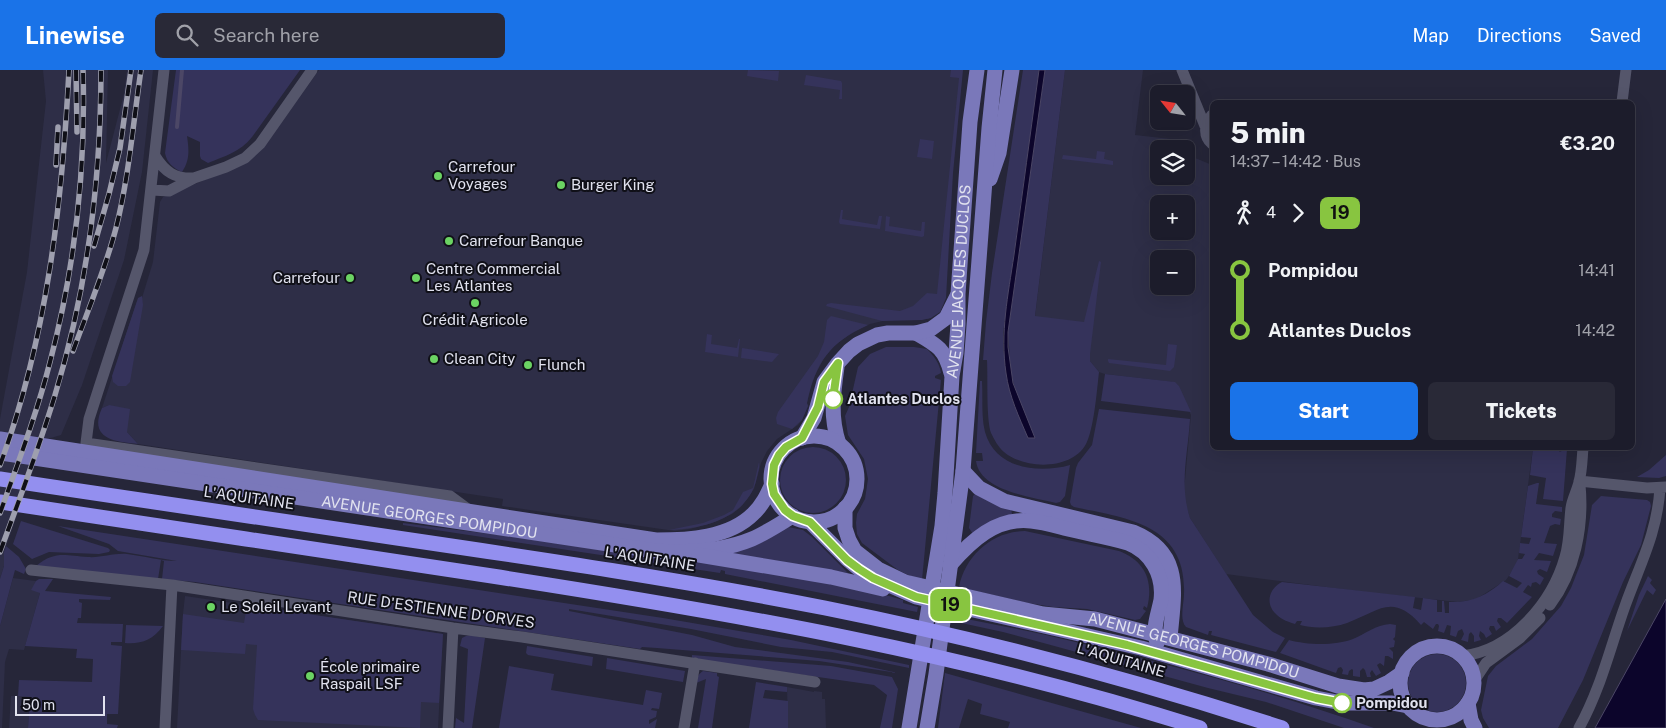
<!DOCTYPE html>
<html lang="en">
<head>
<meta charset="utf-8">
<style>
  :root { --surface:#1c1c2b; --page:#292937; --text:#f1f3f6; --muted:#a0a1a9; --line:#3a3a47; --accent:#1a73e8 }
  body { margin:0; font-family:"Public Sans",sans-serif; background:var(--page); color:var(--text); height:100vh; display:flex; flex-direction:column; font-size:19px; white-space:nowrap }
  * { box-sizing:border-box; margin:0 }
  p { font-size:16px; color:var(--muted) }
  .icon { flex:none; width:28px; height:28px; fill:none; stroke:currentColor; stroke-width:2; stroke-linecap:round; stroke-linejoin:round }
  .map { position:relative; flex:1; overflow:hidden }
  .sheet { position:absolute; left:1210px; top:30px; width:425px; height:350px; display:flex; flex-direction:column; background:var(--surface); border-radius:8px; box-shadow:0 5px 20px #0002,0 0 0 1px var(--line) }
  .sheet>* { flex:none }
  .badge { padding:0 10px; border-radius:8px; font-size:18px; line-height:32px }
  .needle { width:32px; rotate:300deg }
  .fabs { position:absolute; left:1150px; top:15px; display:grid; gap:10px }
  .fabs a { display:grid; place-items:center; width:45px; height:45px; border-radius:8px; background:var(--surface); box-shadow:0 5px 20px #0002,0 0 0 1px var(--line); font-size:25px }
  .scale { position:absolute; left:15px; bottom:12px; width:90px; box-sizing:border-box; padding-left:5px; border:2px solid #e1e2ef; border-top:0; font-size:14px; line-height:18px; white-space:nowrap; color:#e1e2ef; -webkit-text-stroke:4px #101018; paint-order:stroke }
  .map>.badge { position:absolute; translate:-50% -50%; box-shadow:0 0 0 2px #fff }
  .legs { display:flex; align-items:center; gap:8px; height:55px; padding:0 20px; font-size:16px }
  .legs p { margin-inline-start:auto }
  .head { display:flex; align-items:center; justify-content:space-between; height:85px; padding:0 20px }
  h1 { font-size:28px; font-weight:800; line-height:38px }
  .primary-button { display:flex; gap:10px; margin-top:auto; padding:10px 20px }
  .primary-button a { flex:1; height:58px; border-radius:8px; background:var(--accent); color:#fff; font-size:20px; font-weight:800; line-height:58px; text-align:center }
  .primary-button a+a { background:var(--page); color:var(--text) }
  ul { padding:0 20px; list-style:none }
  li { display:flex; align-items:center; gap:18px; height:60px; font-size:19px }
  li i { display:grid; place-items:center; width:8px; height:100%; margin:0 6px; background:currentColor }
  li i::after { content:''; width:12px; height:12px; margin:-6px; border:4px solid; border-radius:50%; background:var(--surface) }
  li p { margin-inline-start:auto }
  li:first-child i { background:linear-gradient(#0000 50%,currentColor 0) }
  li:last-child i { background:linear-gradient(currentColor 50%,#0000 0) }
  header { display:flex; align-items:center; gap:30px; box-sizing:border-box; height:70px; padding:0 25px; background:var(--accent); color:#fff }
  header strong { font-size:24px }
  nav { display:flex; gap:28px; margin-inline-start:auto; font-size:18px }
  .search { width:350px; height:45px; background:var(--page); display:flex; align-items:center; gap:12px; box-sizing:border-box; padding:0 18px; border-radius:8px; color:var(--muted); font-size:19px }
  .map>svg:first-child { display:block }
  .built { fill:#2e2e47; fill-rule:evenodd }
  .green { fill:#35335b }
  .water { fill:#0c052b; stroke:#4c4766 }
  .lines { fill:none; stroke-linecap:round; stroke-linejoin:round }
  .stream { stroke:#4c4766; stroke-width:4 }
  .minor { stroke:#55566b; stroke-width:11 }
  .major { stroke:#7a78ba; stroke-width:15 }
  .highway { stroke:#938fef; stroke-width:15 }
  .rail-casing { stroke:#9e9fae; stroke-width:5.5 }
  .rail { stroke:#101018; stroke-width:4; stroke-dasharray:11; stroke-linecap:butt }
  .line-1-casing { stroke:#fff; stroke-width:11 }
  .line-1 { stroke:#88c540; stroke-width:8 }
  .poi-dot { fill:#6bd363; stroke:#101018; stroke-width:2 }
  .stop-1-dot { fill:#fff; stroke:#88c540; stroke-width:2.5 }
  .labels { text-anchor:middle; stroke-width:4; stroke-linejoin:round; paint-order:stroke }
  .poi-label { font-size:15px; fill:#e1e2ef; stroke:#101018; text-anchor:start }
  .street-label { font-size:15px; fill:#e1e2ef; stroke:#101018 }
  .stop-label { font-size:15px; font-weight:bold; fill:#e1e2ef; stroke:#101018; text-anchor:start }
</style>
</head>
<body>
<header>
<strong>Linewise</strong>
<div class="search"><svg class="icon" aria-label="search" viewBox="0 0 24 24"><circle cx="10" cy="10" r="6"/><path d="M15 15l6 6"/></svg>Search here</div>
<nav><a>Map</a><a>Directions</a><a>Saved</a></nav>
</header>
<div class="map">
<svg width="1666" height="658" viewBox="0 0 1666 658">
  <rect width="100%" height="100%" fill="#262639"/>
  <path class="built" d="M43,0h65l-2,93 18,-69 3,-24h26l-11,102 -18,88 -42,125 -21,50 -17,5 -40,112v14l-4,13v-160l27,-147 19,-171z
    M319,0h643l-7,66 -11,167 -4,9 -12,7 -41,1 -17,4 -17,8 -18,13 -11,13 -12,23 -5,22 1,3 -6,14 -4,5 -21,14 -10,12 -6,12 -7,26 -13,18 -9,7 -20,9 -22,6 -15,2 -173,-25 1,-7 -365,-55 -11,-12 -18,-27 -7,3 35,-107h4l12,-39 7,-60 3,-5 83,-34 21,-20z
    M1065,0h78l-8,65 45,5 -1,9h-20v27h27v-23l2,2 24,10v283h321l-15,111 -5,11 -7,10 -25,16 -8,4 -15,2 -93,-10 -139,-18 -36,-56 -5,-14 -1,-13 7,-76 -13,-30 -5,-3 -68,-8 -6,-2 -9,-11v-7l-55,-37zM1159,134h27v27h-27zM1159,189h27v27h-27z
    M13,508l30,4 -19,68 -15,-1 -4,13 -3,66h-2v-102z
    M185,526l258,38 -5,94h-261l6,-114z
    M787,617l27,5v-1l8,1v7h3l1,29h-38z
    M11,626h19l-2,32h-19z"/>
  <path class="green" d="M176,0h124l-48,67c-12,15 -27,19 -44,26l-7,-4 -1,-3v-14l-13,-6c2,14 3,24 -5,36 -9,-4 -15,-9 -17,-19z
    M748,0l31,1 -1,10 -31,-5z
    M951,0h12l-10,103 -7,125 -6,14 -9,6 -9,2 -40,1 -56,-15 1,-2 4,-1 69,8 13,-5 14,-13 10,1 22,-216 -9,-1z
    M1023,0h16l-26,191 -10,72v15l5,36 20,54 -17,-65 -3,-41 37,-262h20l-30,246 49,6 15,-61 2,1 -11,92v7l9,11c-2,17 -5,57 -13,72 -14,26 -61,26 -82,8 -6,-5 -10,-13 -13,-19 -5,-15 -3,-55 -4,-73h-4l3,-38 6,-49z
    M806,5l35,6 1,2v16h-3l1,-9 -36,-5z
    M920,69l14,2 -2,18 -15,-2z
    M1097,81l8,1 -1,7 9,2v4l-51,-6 1,-4 33,4z
    M841,140h2l-1,9 35,6 2,-9h3l-2,13 -40,-5 -1,-2z
    M886,146l4,1 -1,9 32,5 1,-9h3l-1,14 -2,1 -37,-6z
    M142,226l1,9 -13,77 -4,4h-8l-5,-4 -1,-6 26,-78z
    M831,246l37,9c-39,18 -52,37 -61,78l1,3 -6,14 -10,9 -15,-5 -1,-6 2,-6 40,-56 6,-14 3,-22z
    M707,264l5,1 -1,9 26,4 2,-9h1l-2,18 -33,-5z
    M1168,274l9,1 -3,22 -4,4 -61,-8 -1,-2v-2l58,6z
    M886,277h28l13,2c7,7 13,15 14,24l-6,3v2l6,2 -19,200 -14,-5 -10,-5 -36,-27 -5,-9 -1,-11 1,-9 8,-15 3,-20 -4,-20 -16,-24 -3,-19 4,-9 9,-40 12,-13z
    M742,278l37,6 -7,8 -31,-4z
    M1105,304l70,8 4,4 12,26 -90,-11z
    M980,311h2c1,17 -1,35 3,51 10,37 54,42 85,33l-5,31 -5,6 -4,1c-24,-6 -76,-12 -80,-42h7l-1,-8h-6z
    M109,335l21,4 -3,23 11,12c-23,-2 -50,-5 -36,-36z
    M1099,339l91,10c-2,35 -11,65 0,99l63,97 20,17 12,6 -9,14 -65,-17 1,-4h-3l-1,4 -22,-8c-7,-8 -2,-23 -2,-33 3,-70 -58,-76 -110,-87l-3,-2 -1,-3 6,-34 2,-5 14,-18z
    M780 410a33 33 0 1 1 66 0a33 33 0 1 1-66 0Z
    M1533,378h29l-3,4 8,-3 -4,52 -20,-2 3,-21 -16,-3z
    M1666,385v21l-7,2 -22,-1 12,-7z
    M759,392c1,5 -1,10 -2,15 -8,40 -52,52 -88,53l34,-7 21,-8 9,-5 10,-18 10,-4z
    M1537,413h2l-3,21 26,3v5l-7,-1 -3,3v3l9,2 -1,6 -5,-1 -5,2 -6,17 13,1 -4,12 -14,-3 -5,7 17,1 -4,11 -7,-3 -3,2 1,3 6,4 -4,7 -4,-3 -4,1 -1,4 -3,-2 -5,7 9,5 -25,26 -6,-5h-3l-1,3 4,6 -5,4 -2,-5h-4l-1,3 3,5 -6,4 -2,-4 -4,-3 -1,5 2,4 -7,2v-6l-3,-4 -2,2 -1,8 -7,-2 3,-6 -2,-5 -4,2 -2,6 -6,-2 1,-9 -4,-1 -3,8 -6,-2 1,-5 -1,-2h-2l-3,5 -9,-7 -3,3c-29,-33 -43,-13 -74,-2 -14,5 -33,6 -47,2l2,-4h-5l-2,3c-6,-2 -13,-4 -18,-9 -12,-10 -9,-26 5,-33l133,15 -2,11 8,2 2,-12 14,2v12h5v-11h2l1,12h4v-11c22,1 39,-7 54,-21l14,7 5,-5 -13,-7 9,-17h4l3,-5 -6,-1 1,-10 9,1 2,-6 -10,-1 7,-51z
    M975,424l36,15 1,5 -39,20 -4,-6 4,-32z
    M1601,426l46,4 3,2 1,4 -10,39 -18,37 -40,98 -25,48h-69l-6,-10 -2,-8 7,-34 8,-10 36,-27 29,-33 10,-18 13,-33 8,-50z
    M21,451l87,27 2,2 -1,2 -10,2 -50,-2 -17,7 -19,-15z
    M403,453l126,16 160,24 1,-4h11l132,21 70,20v3l15,4 -1,5 -192,-38v-3l-4,-1 -1,3 -317,-48z
    M58,456l605,92 128,22 118,25v3l-77,-16 -51,-5 -90,-18 -122,-20v2l123,24 43,12 113,15 50,11 -79,-12 -162,-13 -15,-1 -2,2 -445,-67 -33,-3 2,-18 -3,-1 -3,19 -122,-13c20,-16 29,-10 52,-9 13,1 25,-4 39,-3 17,2 33,7 50,7l-59,-10 -9,-7z
    M788,457l15,3 9,7 36,36 -119,-20z
    M1025,461l94,20c26,10 35,30 28,57l-3,-2 -1,3 3,2 -6,8 -5,1 -48,-11 -34,-2 -25,-4 -69,-16c6,-31 33,-56 66,-56z
    M6,476l13,11 7,12 -2,5 -9,-4 -15,56v-47l4,-13v-14z
    M1648,506l4,4 -2,3 6,7 -3,5 -6,-5 -20,41 12,-36z
    M39,509h14l-8,12 66,6 -1,3 -31,-1v3l3,1 -1,15h-3l-1,5 46,1 -1,18h-11v3l11,1 -4,68h-11v10l11,1 -1,3h-89l2,-31 -12,-1 1,-16 73,2 1,-23 -17,-1 1,-9 -52,-3 15,-53 -9,-3 5,-9z
    M247,535l196,29 -4,69 -18,-1 -1,26 -162,-8 -3,-5 -2,-6 4,-64 -11,-1 -1,10 -64,-4 2,-36 61,9z
    M953,546c31,7 62,12 93,19 111,26 221,55 328,93h-30l-78,-26 -58,-14 -205,-56 -51,-11z
    M1390,554l6,1 -1,12 -2,2 2,2 -1,6 -5,1 4,4v7l-5,-3h-3l-1,10 -4,-3 -3,2 4,8 -5,3 -4,-6 -2,3 1,4h-4l-2,-7 -2,-2 -3,3v6l-7,-1v-6l-1,-1 -3,2 -1,4 -6,-1 1,-4 -2,-3 -3,1 -2,5 -3,-1 -53,-19 9,-13c18,5 46,6 64,-1 12,-5 23,-14 37,-15z
    M126,555l37,1c-11,15 -22,18 -38,17z
    M471,565l14,3 -13,90h-17l1,-10 8,5 4,-74 -8,-3 2,-8 4,-2z
    M527,576l66,11 -1,9 -64,-11 -2,-2z
    M1408 613a29 29 0 1 1 58 0a29 29 0 1 1-58 0Z
    M692,585l139,11 61,11 6,12 -6,39h-12l7,-33 -13,-10 -182,-26z
    M607,588l78,13 -2,11 -77,-13z
    M509,596l45,8 -3,16 92,15 3,-15 16,3 -3,16 -7,-1 -1,2 6,1 -1,6 -7,3v4l8,-5 -2,9h-156z
    M703,601l14,2v3l2,1 -7,51h-14l8,-49 -10,4c1,-5 2,-9 7,-12z
    M945,603l196,55h-133l2,-6 -30,-8 2,-10 -14,-5 -9,29h-21z
    M756,612l31,5v5l-22,-2 -2,8 25,3v27h-39z"/>
  <path class="water" d="M1039,0h6l-37,262v15l5,36 22,55h-7c-9,-21 -19,-42 -22,-65 -6,-40 2,-78 8,-118 8,-62 17,-123 25,-185z
    M1666,529v129h-71z"/>
  <g class="lines">
    <path class="stream" d="M177,57l5,-57"/>
    <path class="minor" d="M1182,0l23,56
      M1622,32l4,-32
      M1212,45c-8,9 -9,21 0,29
      M155,86c10,16 20,23 39,22
      M152,120l17,1 25,-13 32,-11 19,-9 15,-14 52,-74
      M86,373l364,53 19,14
      M86,373l3,-24 9,-28 46,-141 20,-180
      M1579,411l68,7 19,-1
      M31,500l141,15 281,43 69,9 293,45
      M1550,535c25,-33 34,-79 30,-120
      M1462,586c49,-5 90,-53 103,-99 5,-16 4,-33 6,-49 1,-9 6,-17 8,-26 3,-11 3,-23 4,-34
      M1474,611l12,-18 34,-25 20,-20
      M165,658l7,-143
      M448,658l5,-100
      M684,658l11,-65
      M1579,658c22,-40 31,-80 46,-122 15,-42 32,-72 35,-118"/>
    <g class="major">
      <path d="M990,109l9,-26 13,-83"/>
      <path d="M916,263c21,12 29,16 35,40"/>
      <path d="M837,297c-4,28 -7,50 2,77"/>
      <circle cx="814" cy="409" r="43"/>
      <path d="M802,368l12,-20 10,-36 14,-19 11,-12 9,-7 19,-9 11,-2h28l15,-4 15,-11 11,-22"/>
      <path d="M0,369l656,101c32,0 73,-2 97,-26 9,-8 14,-19 19,-30"/>
      <path id="s1" d="M0,383l655,98c31,2 68,0 97,-12 14,-6 27,-15 41,-23"/>
      <path d="M963,401l16,17 25,13 129,31c51,21 41,60 37,106"/>
      <path id="s2" d="M845,438v20l4,12 6,11 23,18 27,13 138,32 52,5 173,45 70,22 26,4 10,-1 15,-7 13,-9"/>
      <path d="M810,452l37,37 12,10 14,9 43,19 225,51 175,50 26,5h50l16,3"/>
      <path d="M699,485l132,22 52,12"/>
      <path d="M950,495c21,-24 46,-48 81,-44 12,1 25,5 37,8 20,5 40,8 60,14 23,9 36,32 33,57 -3,15 -9,28 -4,43"/>
      <circle cx="1437" cy="613" r="37"/>
      <path d="M1468,633l3,17 4,8"/>
      <path id="s3" d="M909,658l33,-202 3,-33 7,-117 4,-23 2,-29v-30l12,-172 7,-52"/>
      <path d="M927,658l9,-54 27,-203 26,-343 6,-58"/>
    </g>
    <path class="highway" d="M0,409c132,20 264,39 397,59 143,21 286,42 428,70 155,31 307,71 457,120
      M0,432c164,25 328,49 492,74 240,37 476,78 708,152"/>
    <g class="rail-casing">
      <path id="rail" d="M76,0l1,62
        M56,95l2,-38
        M94,176l15,-52 11,-46 11,-78
        M73,281c15,-41 32,-81 43,-123 13,-51 17,-105 25,-158
        M0,395c47,-127 62,-260 69,-395
        M0,443c18,-50 37,-100 50,-151 25,-95 36,-193 33,-292
        M0,482c19,-52 39,-104 55,-157 32,-105 46,-216 46,-325"/>
    </g>
    <use href="#rail" class="rail"/>
  </g>
  <g class="lines">
    <g class="line-1-casing">
      <path id="line-1" d="M833,329l5,-36 -14,19 -6,25 -16,31 -16,9 -7,8 -5,10 -2,19 2,10 11,16 8,6 17,6 37,38 12,9 14,9 43,19 211,48 189,53 26,5"/>
    </g>
    <use href="#line-1" class="line-1"/>
  </g>
  <g class="poi-dot">
    <circle cx="438" cy="106" r="5"/>
    <circle cx="561" cy="115" r="5"/>
    <circle cx="449" cy="171" r="5"/>
    <circle cx="350" cy="208" r="5"/>
    <circle cx="416" cy="208" r="5"/>
    <circle cx="475" cy="233" r="5"/>
    <circle cx="434" cy="289" r="5"/>
    <circle cx="528" cy="295" r="5"/>
    <circle cx="211" cy="537" r="5"/>
    <circle cx="310" cy="606" r="5"/>
  </g>
  <g class="stop-1-dot">
    <circle cx="833" cy="329" r="9"/>
    <circle cx="1342" cy="633" r="9"/>
  </g>
  <g class="labels">
    <g class="poi-label">
      <text x="448" y="102">Carrefour<tspan x="448" dy="17">Voyages</tspan></text>
      <text x="571" y="120">Burger King</text>
      <text x="459" y="176">Carrefour Banque</text>
      <text x="426" y="204">Centre Commercial<tspan x="426" dy="17">Les Atlantes</tspan></text>
      <text x="340" y="213" text-anchor="end">Carrefour</text>
      <text x="475" y="255" text-anchor="middle">Crédit Agricole</text>
      <text x="444" y="294">Clean City</text>
      <text x="538" y="300">Flunch</text>
      <text x="221" y="542">Le Soleil Levant</text>
      <text x="320" y="602">École primaire<tspan x="320" dy="17">Raspail LSF</tspan></text>
    </g>
    <g class="street-label">
      <text dy="5" stroke="none"><textPath href="#s3" startOffset="450">AVENUE JACQUES DUCLOS</textPath></text>
      <text transform="translate(249 428) rotate(8)" y="5">L'AQUITAINE</text>
      <text dy="5" stroke="none"><textPath href="#s1" startOffset="434">AVENUE GEORGES POMPIDOU</textPath></text>
      <text transform="translate(650 489) rotate(9)" y="5">L'AQUITAINE</text>
      <text transform="translate(441 540) rotate(8)" y="5">RUE D'ESTIENNE D'ORVES</text>
      <text dy="5" stroke="none"><textPath href="#s2" startOffset="400">AVENUE GEORGES POMPIDOU</textPath></text>
      <text transform="translate(1121 590) rotate(16)" y="5">L'AQUITAINE</text>
    </g>
    <g class="stop-label">
      <text x="847" y="334">Atlantes Duclos</text>
      <text x="1356" y="638">Pompidou</text>
    </g>
  </g>
</svg>
<div class="fabs">
<a><svg class="needle" viewBox="-14 -14 28 28"><path d="M0-13l5 13h-10z" fill="#e53935"/><path d="M0 13l5-13h-10z" fill="#a0a1a9"/></svg></a>
<a><svg class="icon" aria-label="layers" viewBox="0 0 24 24"><path d="M12 4l9 5-9 5-9-5zM3 14l9 5 9-5"/></svg></a>
<a>+</a>
<a>−</a>
</div>
<div class="scale">50 m</div>
<b class="badge" style="left:950px;top:535px;background:#88c540;color:#111">19</b>
<section class="sheet">
<div class="head"><div><h1>5 min</h1><p>14:37 – 14:42 · Bus</p></div><b>€3.20</b></div>
<div class="legs"><svg class="icon" aria-label="walk" viewBox="0 0 24 24"><circle cx="13" cy="4" r="2"/><path d="M13 8l-2 6 4 7M11 14l-3 7M7 12l3-4h3l4 4"/></svg>4<svg class="icon" aria-label="forward" viewBox="0 0 24 24"><path d="M9 5l7 7-7 7"/></svg><b class="badge" style="background:#88c540;color:#111">19</b></div>
<ul>
<li><i style="color:#88c540"></i><b>Pompidou</b><p>14:41</p></li>
<li><i style="color:#88c540"></i><b>Atlantes Duclos</b><p>14:42</p></li>
</ul>
<div class="primary-button"><a>Start</a><a>Tickets</a></div>
</section>
</div>
</body>
</html>
